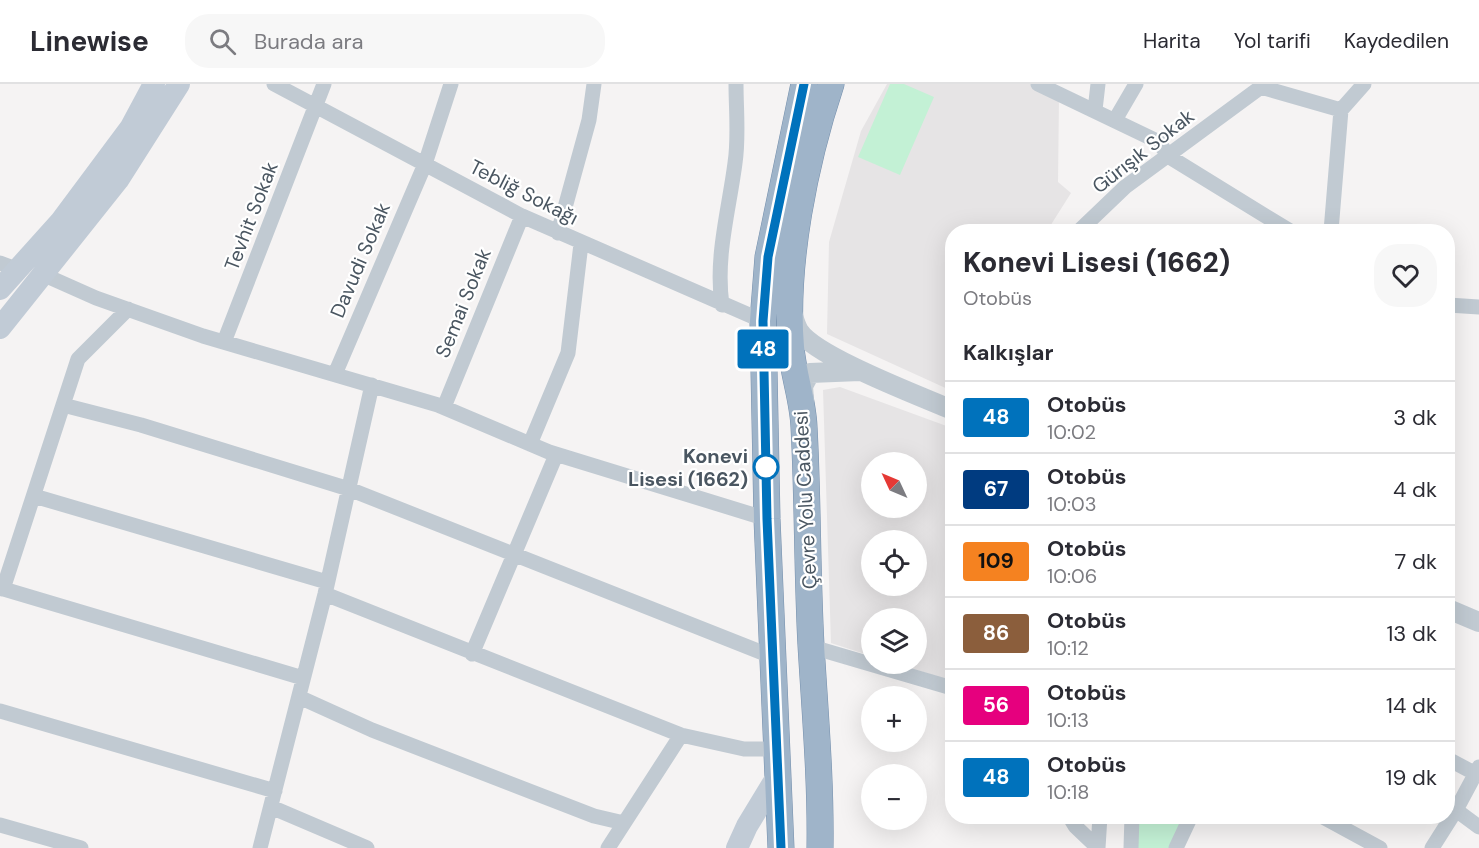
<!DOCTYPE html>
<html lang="tr">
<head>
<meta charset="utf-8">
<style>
  :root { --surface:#fff; --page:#f7f7f7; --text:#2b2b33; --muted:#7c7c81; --line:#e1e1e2 }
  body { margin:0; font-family:"DM Sans",sans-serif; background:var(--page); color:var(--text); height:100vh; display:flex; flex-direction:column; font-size:22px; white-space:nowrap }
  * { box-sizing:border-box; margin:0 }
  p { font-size:20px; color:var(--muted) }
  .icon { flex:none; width:33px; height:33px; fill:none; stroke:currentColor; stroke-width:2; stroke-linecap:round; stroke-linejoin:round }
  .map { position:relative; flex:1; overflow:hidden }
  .drawer { position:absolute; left:945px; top:140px; width:510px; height:600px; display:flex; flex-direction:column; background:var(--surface); border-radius:24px; box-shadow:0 6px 24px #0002 }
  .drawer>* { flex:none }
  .badge { padding:0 12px; border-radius:4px; font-size:21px; line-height:39px }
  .needle { width:39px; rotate:314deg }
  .tools { position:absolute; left:861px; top:368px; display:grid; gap:12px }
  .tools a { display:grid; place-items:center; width:66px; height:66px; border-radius:50%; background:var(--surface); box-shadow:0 6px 24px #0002; font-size:30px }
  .map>.badge { position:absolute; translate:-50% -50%; box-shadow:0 0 0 3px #fff }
  h2 { padding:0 18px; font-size:22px; line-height:54px }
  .round { display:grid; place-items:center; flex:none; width:63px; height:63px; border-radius:24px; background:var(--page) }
  .summary { display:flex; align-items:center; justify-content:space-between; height:102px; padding:0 18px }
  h1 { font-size:28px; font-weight:800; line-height:45px }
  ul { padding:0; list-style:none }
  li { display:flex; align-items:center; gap:18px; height:72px; padding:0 18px; border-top:2px solid var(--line) }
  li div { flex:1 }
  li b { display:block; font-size:22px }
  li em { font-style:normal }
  li .badge { min-width:66px; font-weight:700; text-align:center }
  header { display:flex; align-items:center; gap:36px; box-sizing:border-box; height:84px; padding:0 30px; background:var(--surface); border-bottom:2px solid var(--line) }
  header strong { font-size:28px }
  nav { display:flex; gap:33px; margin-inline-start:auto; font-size:21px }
  .search { width:420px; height:54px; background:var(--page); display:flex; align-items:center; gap:15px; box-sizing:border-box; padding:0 21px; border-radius:24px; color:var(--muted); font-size:22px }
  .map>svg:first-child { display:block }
  .education { fill:#e6e4e5; fill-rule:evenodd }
  .green { fill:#c3f1d5 }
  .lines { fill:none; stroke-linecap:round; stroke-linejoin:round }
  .trunk-casing { stroke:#7690ad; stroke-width:27 }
  .minor { stroke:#c1cad2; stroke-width:15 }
  .tertiary { stroke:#c1cad2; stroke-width:20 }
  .secondary { stroke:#c1cbd6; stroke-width:22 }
  .trunk { stroke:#9fb4c9; stroke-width:26 }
  .line-casing { stroke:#fff; stroke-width:14 }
  .line { stroke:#0072bc; stroke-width:9 }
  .stop-dot { fill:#fff; stroke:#0072bc; stroke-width:3 }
  .labels { text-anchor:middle; stroke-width:4.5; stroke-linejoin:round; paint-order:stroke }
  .street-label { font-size:20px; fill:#4a5661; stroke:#fff }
  .stop-label { font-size:20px; font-weight:bold; fill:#4a5661; stroke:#fff; text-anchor:end }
</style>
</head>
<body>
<header>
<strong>Linewise</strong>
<div class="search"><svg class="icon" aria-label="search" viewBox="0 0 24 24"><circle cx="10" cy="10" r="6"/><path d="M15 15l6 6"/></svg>Burada ara</div>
<nav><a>Harita</a><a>Yol tarifi</a><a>Kaydedilen</a></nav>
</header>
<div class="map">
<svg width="1479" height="764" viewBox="0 0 1479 764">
  <rect width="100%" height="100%" fill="#f5f3f3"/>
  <path class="education" d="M887,0h143l29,14 -1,84 13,11 -24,38h-95v160l-125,-57 2,-92 32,-111z
    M840,303l112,41v253l-58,-18h22v-45h-44l-1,38 -40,-13 -8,-253zM872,378h44v45h-44zM872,456h44v45h-44z"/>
  <path class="green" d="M890,0h14l30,13 -34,78 -42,-18z
    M1138,732h47l-16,32h-33z"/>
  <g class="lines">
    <g class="trunk-casing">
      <path id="trunk" d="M781,764l-14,-329 -4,-198 5,-64 36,-173
        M820,764c1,-68 -5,-135 -9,-203 -4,-73 -3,-145 -7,-218 -1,-27 -11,-53 -13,-80 -7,-83 14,-185 40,-263"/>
    </g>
    <path class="minor" d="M274,0l248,132 241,105
      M1038,0l121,58 9,14 122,75
      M1261,3l80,23
      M1095,26l3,-26
      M1115,36l21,-36
      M1079,147l46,-44 136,-100v-3
      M1331,147l10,-121 23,-26
      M558,149l31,-113 5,-36
      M0,179l16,6
      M42,190l54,24 107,38 235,69 111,47 218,67
      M722,221c-7,-48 7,-95 13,-142 4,-26 1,-53 1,-79
      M1448,221l31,2
      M224,258l100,-258
      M335,290l90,-210 26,-80
      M63,321l78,20 208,64 424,168
      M444,323l78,-191
      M530,360l38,-91 13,-109
      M34,412l293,86
      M0,504l303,90
      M3,505l75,-230 50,-50
      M325,510l356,141 63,14h33
      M811,560l8,5 133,39
      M472,570l84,-199
      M299,613l73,33 222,86 30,7
      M0,627l275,80
      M1448,675l28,15
      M271,723l96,41
      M1456,726l23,17
      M1069,732l6,10 23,22
      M1321,732l59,32
      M0,741l81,23
      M260,764l65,-254 47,-209
      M608,764l73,-113
      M1098,764l2,-32
      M1131,764l1,-32
      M1176,764l15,-32
      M1432,764l24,-38 23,-43"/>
    <path class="tertiary" d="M792,229c2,6 4,13 7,18 17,26 121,65 153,79
      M804,316l-1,-14 7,-13 50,-2
      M1448,525l31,13"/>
    <path class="secondary" d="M0,205l61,-68 70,-94 23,-43
      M0,244l118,-148 61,-96
      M737,764l10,-22 31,-51"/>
    <use href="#trunk" class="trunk"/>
  </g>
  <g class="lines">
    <g class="line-casing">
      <path id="line" d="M781,764l-14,-329 -4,-198 5,-64 36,-173"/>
    </g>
    <use href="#line" class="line"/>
  </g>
  <circle class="stop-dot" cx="766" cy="383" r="12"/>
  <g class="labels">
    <g class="street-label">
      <text transform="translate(1143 67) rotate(-38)" y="7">Gürışık Sokak</text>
      <text transform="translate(524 108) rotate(27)" y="7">Tebliğ Sokağı</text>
      <text transform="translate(251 132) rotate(-69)" y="7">Tevhit Sokak</text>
      <text transform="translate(360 176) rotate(-67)" y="7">Davudi Sokak</text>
      <text transform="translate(463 219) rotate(-68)" y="7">Semai Sokak</text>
      <text transform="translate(805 416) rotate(-93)" y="7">Çevre Yolu Caddesi</text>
    </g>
    <g class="stop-label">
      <text x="748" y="379">Konevi<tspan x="748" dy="23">Lisesi (1662)</tspan></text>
    </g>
  </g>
</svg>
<div class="tools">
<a><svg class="needle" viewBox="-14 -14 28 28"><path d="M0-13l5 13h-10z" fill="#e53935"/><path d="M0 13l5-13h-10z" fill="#7c7c81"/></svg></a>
<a><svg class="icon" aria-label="locate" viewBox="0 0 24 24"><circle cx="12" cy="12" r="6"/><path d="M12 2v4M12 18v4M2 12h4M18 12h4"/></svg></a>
<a><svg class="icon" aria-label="layers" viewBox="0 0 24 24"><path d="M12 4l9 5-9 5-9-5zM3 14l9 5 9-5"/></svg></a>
<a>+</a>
<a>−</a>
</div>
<b class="badge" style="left:763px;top:265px;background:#0072bc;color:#fff">48</b>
<section class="drawer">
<div class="summary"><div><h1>Konevi Lisesi (1662)</h1><p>Otobüs</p></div><a class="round"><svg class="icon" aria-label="heart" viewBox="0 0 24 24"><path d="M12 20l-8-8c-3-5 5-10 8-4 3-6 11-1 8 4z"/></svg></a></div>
<h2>Kalkışlar</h2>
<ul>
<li><span class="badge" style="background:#0072bc;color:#fff">48</span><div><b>Otobüs</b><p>10:02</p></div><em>3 dk</em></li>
<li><span class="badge" style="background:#003b80;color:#fff">67</span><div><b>Otobüs</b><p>10:03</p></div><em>4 dk</em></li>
<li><span class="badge" style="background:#f58220;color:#111">109</span><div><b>Otobüs</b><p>10:06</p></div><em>7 dk</em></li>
<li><span class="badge" style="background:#8b5e3c;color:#fff">86</span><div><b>Otobüs</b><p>10:12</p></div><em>13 dk</em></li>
<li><span class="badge" style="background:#e6007e;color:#fff">56</span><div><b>Otobüs</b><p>10:13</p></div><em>14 dk</em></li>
<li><span class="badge" style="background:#0072bc;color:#fff">48</span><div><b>Otobüs</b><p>10:18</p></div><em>19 dk</em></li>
</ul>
</section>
</div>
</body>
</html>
